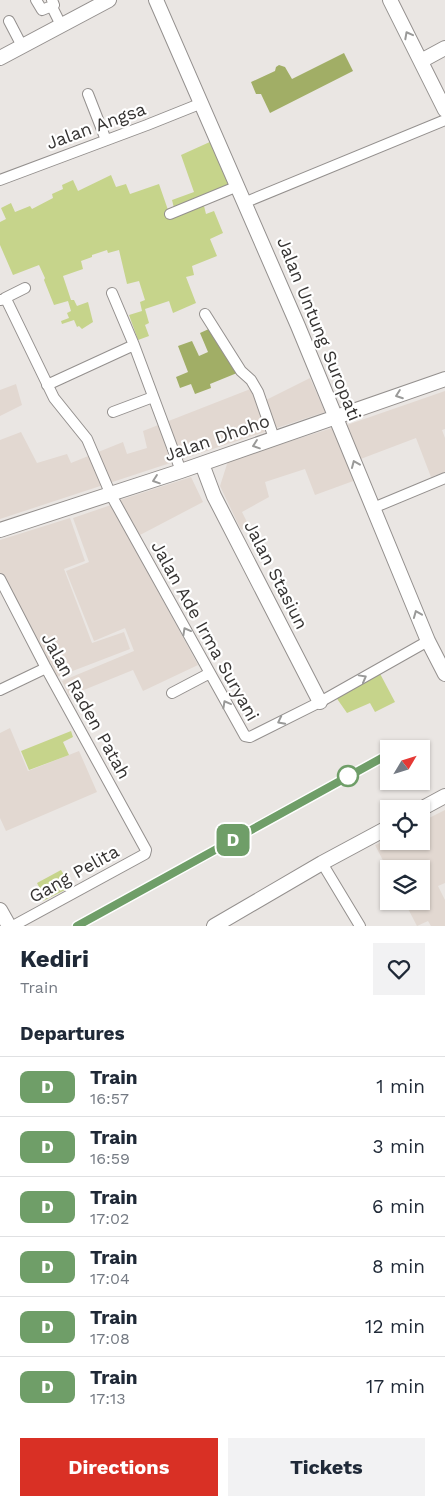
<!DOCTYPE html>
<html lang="en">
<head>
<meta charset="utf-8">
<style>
  :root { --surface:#fff; --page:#f2f2f3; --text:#1f2937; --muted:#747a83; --line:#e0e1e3; --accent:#d93025 }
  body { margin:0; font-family:"Work Sans",sans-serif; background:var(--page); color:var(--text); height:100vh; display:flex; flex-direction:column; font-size:19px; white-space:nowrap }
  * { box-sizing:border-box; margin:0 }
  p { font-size:16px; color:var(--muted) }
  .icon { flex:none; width:28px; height:28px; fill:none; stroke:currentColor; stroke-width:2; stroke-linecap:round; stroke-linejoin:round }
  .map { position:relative; height:926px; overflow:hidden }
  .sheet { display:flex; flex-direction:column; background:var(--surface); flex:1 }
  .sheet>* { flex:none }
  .badge { padding:0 10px; border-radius:8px; font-size:18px; line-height:32px }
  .needle { width:32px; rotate:52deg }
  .fabs { position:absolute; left:380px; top:740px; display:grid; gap:10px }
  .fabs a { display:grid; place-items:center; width:50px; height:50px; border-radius:0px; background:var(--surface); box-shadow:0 1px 4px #0004; font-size:25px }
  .map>.badge { position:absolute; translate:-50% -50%; box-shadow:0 0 0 2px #fff }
  h2 { padding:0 20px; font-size:19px; line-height:45px }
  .round { display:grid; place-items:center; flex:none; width:52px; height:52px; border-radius:0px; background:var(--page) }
  .summary { display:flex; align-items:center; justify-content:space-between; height:85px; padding:0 20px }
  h1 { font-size:24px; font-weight:700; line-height:38px }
  .cta { display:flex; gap:10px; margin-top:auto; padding:10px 20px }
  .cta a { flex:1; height:58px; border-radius:0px; background:var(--accent); color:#fff; font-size:20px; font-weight:700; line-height:58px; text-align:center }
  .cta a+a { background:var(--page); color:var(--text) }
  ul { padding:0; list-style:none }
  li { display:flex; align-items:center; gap:15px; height:60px; padding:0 20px; border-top:1px solid var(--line) }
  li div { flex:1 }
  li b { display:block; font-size:19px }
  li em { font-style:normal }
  li .badge { min-width:55px; font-weight:700; text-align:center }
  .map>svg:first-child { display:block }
  .built { fill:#e2d8d1 }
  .green { fill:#c6d48b }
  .forest { fill:#a1ae66 }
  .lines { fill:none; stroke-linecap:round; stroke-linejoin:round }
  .street-casing { stroke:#94908e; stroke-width:12 }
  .secondary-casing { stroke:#94908e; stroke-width:16 }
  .street { stroke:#fff; stroke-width:10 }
  .secondary { stroke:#fff; stroke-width:14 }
  .rail-casing { stroke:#6e6c6a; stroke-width:4.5 }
  .rail { stroke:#fff; stroke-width:2.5; stroke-dasharray:8; stroke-linecap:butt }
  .oneway { stroke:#9a9a99 }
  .line-casing { stroke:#fff; stroke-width:11 }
  .line { stroke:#6f9e68; stroke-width:8 }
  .stop-dot { fill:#fff; stroke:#6f9e68; stroke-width:2.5 }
  .labels { text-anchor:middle; stroke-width:4.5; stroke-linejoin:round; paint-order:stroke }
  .street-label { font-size:18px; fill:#363433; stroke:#fff }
</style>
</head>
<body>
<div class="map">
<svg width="445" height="926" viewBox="0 0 445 926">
  <rect width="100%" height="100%" fill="#eae6e3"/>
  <path class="built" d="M310,378l15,34 -325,107v-79l21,-8 16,31 30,-9 4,9 52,-21 4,12 20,-6 -4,-17 110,-43 9,14z
    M16,384l6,21 -22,11v-26z
    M445,391v38l-3,1 3,8v34l-14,5 -15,-39 -58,22 -14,-34z
    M335,427l21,53 -41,15 -10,-26 -40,13 4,15 -27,15 7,14 -8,4 -21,-44 8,-25z
    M191,477l12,25 -63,33 -20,-35z
    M111,505l87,160 -55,26 -10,-21 -64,26 -7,-15 72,-30 -9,-23 -31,13 -28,-70 23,-9 -16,-44z
    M70,518l15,43 -21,8 28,74 32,-11 6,17 -73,28 -57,-104v-33z
    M10,728l18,43 51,-20 18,41 -91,39 -6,-13v-85z
    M445,810v73l-7,3 7,14v26h-14l-3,-5 -11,5 -13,-25h17v-32h-32v3l-14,-27 14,-6v2h32v-19z"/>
  <path class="green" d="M212,141l19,46 -28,15 3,12 8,-3 9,22 -13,6 7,17 -25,10 2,9 -8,2 10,26 -23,10 -4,-12 -24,8 4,14 -4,2 4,11 -11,4 -9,-25 13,-4 -2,-9 5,-2 -6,-19 -12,3 -8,-34 -11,3 -1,-3 -15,5v2l-11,4 2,8 -20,7 8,24h3l3,6 11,-4 5,20 -11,7 -3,-3 -2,1 -3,-7 -12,4 -1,-3 8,-3 -2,-5 4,-2 -3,-10 -14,4 -10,-25 1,-2 -6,-13 -26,10 -13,-30v-23l6,-3 -5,-11 10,-5 4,9 15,-6 2,3 21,-11 -1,-4 11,-5 -1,-4 11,-5 5,11 33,-16 5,12 10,-3 4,10 29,-10 9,26 6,-2 -2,-8 22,-8 -13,-37z
    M377,668l18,34 -20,10 -5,-9 -23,10 -14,-20z
    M71,731l2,6 -10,5 6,13 -40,15 -8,-19z
    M61,870l10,17 -28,14 -5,-9 3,-1 -4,-8z"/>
  <path class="forest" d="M344,53l9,18 -83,42 -9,-19h-5l-5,-12 24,-11 1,-4 3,-2 6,2 7,12z
    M211,328l26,45 -27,11 1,4 -16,6 -4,-10 -11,4 -4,-11 12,-5 -10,-26 14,-5 7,15 9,-4 -8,-19z"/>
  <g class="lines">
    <g class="street-casing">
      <path id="street" d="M36,0l6,10 10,-4
        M52,0l2,5 -2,2 9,18
        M9,21l13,25
        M88,94l18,46
        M0,180l147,-55 55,-22
        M246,202l199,-82
        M170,214l68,-28
        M112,293l22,52 47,126
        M5,298l20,-10
        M0,300l6,-1 48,99 33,41 24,56 134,241 5,1 70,-35 108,-61
        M205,314l36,57 10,9 7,12 16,46
        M47,385l87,-40
        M113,412l40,-15
        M373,508l72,-30
        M0,579l46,89 100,182 -1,4 -132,72
        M0,690l46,-22
        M172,693l38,-20
        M322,863l38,63"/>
    </g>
    <g class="secondary-casing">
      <path id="secondary" d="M156,0l142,326 130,315 17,33
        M390,0l55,110
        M0,58l109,-58
        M421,61l24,-13
        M202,464l12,32 106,206
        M0,530l181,-59 264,-92
        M421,809l24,-13
        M0,910l9,16
        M214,926l108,-63 67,-36"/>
    </g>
    <use href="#street" class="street"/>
    <use href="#secondary" class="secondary"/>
    <g class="rail-casing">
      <path id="rail" d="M77,926l183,-101"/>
    </g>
    <use href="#rail" class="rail"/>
  </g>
  <defs><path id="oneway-chevron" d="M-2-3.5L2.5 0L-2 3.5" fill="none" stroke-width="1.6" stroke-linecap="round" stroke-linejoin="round" transform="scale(1.25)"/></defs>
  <g class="oneway">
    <use href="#oneway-chevron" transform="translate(408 35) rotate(-118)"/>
    <use href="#oneway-chevron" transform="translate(399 395) rotate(160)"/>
    <use href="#oneway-chevron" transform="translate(256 445) rotate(161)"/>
    <use href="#oneway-chevron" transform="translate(355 464) rotate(-113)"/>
    <use href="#oneway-chevron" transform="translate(156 480) rotate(161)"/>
    <use href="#oneway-chevron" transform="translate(417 614) rotate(-112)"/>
    <use href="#oneway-chevron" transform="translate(186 631) rotate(-119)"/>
    <use href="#oneway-chevron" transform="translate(363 678) rotate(-29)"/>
    <use href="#oneway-chevron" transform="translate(226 704) rotate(-119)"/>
    <use href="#oneway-chevron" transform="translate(281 721) rotate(153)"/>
  </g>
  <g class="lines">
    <g class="line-casing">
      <path id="line" d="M77,926l312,-172"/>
    </g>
    <use href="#line" class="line"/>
  </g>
  <circle class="stop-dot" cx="348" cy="776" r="10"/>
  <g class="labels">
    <g class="street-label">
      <text transform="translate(96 126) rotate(-20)" y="6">Jalan Angsa</text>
      <text transform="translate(319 329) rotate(68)" y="6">Jalan Untung Suropati</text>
      <text transform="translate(217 438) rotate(-19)" y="6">Jalan Dhoho</text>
      <text transform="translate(276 575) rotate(63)" y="6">Jalan Stasiun</text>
      <text transform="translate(205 631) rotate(61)" y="6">Jalan Ade Irma Suryani</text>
      <text transform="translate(86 706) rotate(61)" y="6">Jalan Raden Patah</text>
      <text transform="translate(74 874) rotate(-29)" y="6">Gang Pelita</text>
    </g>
  </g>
</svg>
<div class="fabs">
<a><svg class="needle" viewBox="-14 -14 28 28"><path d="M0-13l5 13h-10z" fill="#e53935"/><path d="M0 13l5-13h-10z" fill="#747a83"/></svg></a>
<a><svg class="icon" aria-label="locate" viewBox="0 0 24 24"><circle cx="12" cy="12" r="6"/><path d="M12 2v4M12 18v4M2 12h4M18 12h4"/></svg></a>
<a><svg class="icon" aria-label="layers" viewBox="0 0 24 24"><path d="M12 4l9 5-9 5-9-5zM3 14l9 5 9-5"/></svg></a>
</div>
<b class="badge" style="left:233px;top:840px;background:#6f9e68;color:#fff">D</b>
</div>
<section class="sheet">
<div class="summary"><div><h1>Kediri</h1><p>Train</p></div><a class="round"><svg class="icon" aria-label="heart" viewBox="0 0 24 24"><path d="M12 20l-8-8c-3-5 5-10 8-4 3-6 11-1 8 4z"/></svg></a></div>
<h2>Departures</h2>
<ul>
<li><span class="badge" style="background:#6f9e68;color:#fff">D</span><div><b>Train</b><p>16:57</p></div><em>1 min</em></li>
<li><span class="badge" style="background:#6f9e68;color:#fff">D</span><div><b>Train</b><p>16:59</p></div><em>3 min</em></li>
<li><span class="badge" style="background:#6f9e68;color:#fff">D</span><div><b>Train</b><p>17:02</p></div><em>6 min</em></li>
<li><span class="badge" style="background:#6f9e68;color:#fff">D</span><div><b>Train</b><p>17:04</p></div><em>8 min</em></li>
<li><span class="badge" style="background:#6f9e68;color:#fff">D</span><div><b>Train</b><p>17:08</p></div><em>12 min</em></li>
<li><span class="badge" style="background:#6f9e68;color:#fff">D</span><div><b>Train</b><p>17:13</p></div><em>17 min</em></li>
</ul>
<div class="cta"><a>Directions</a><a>Tickets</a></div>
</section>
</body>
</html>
